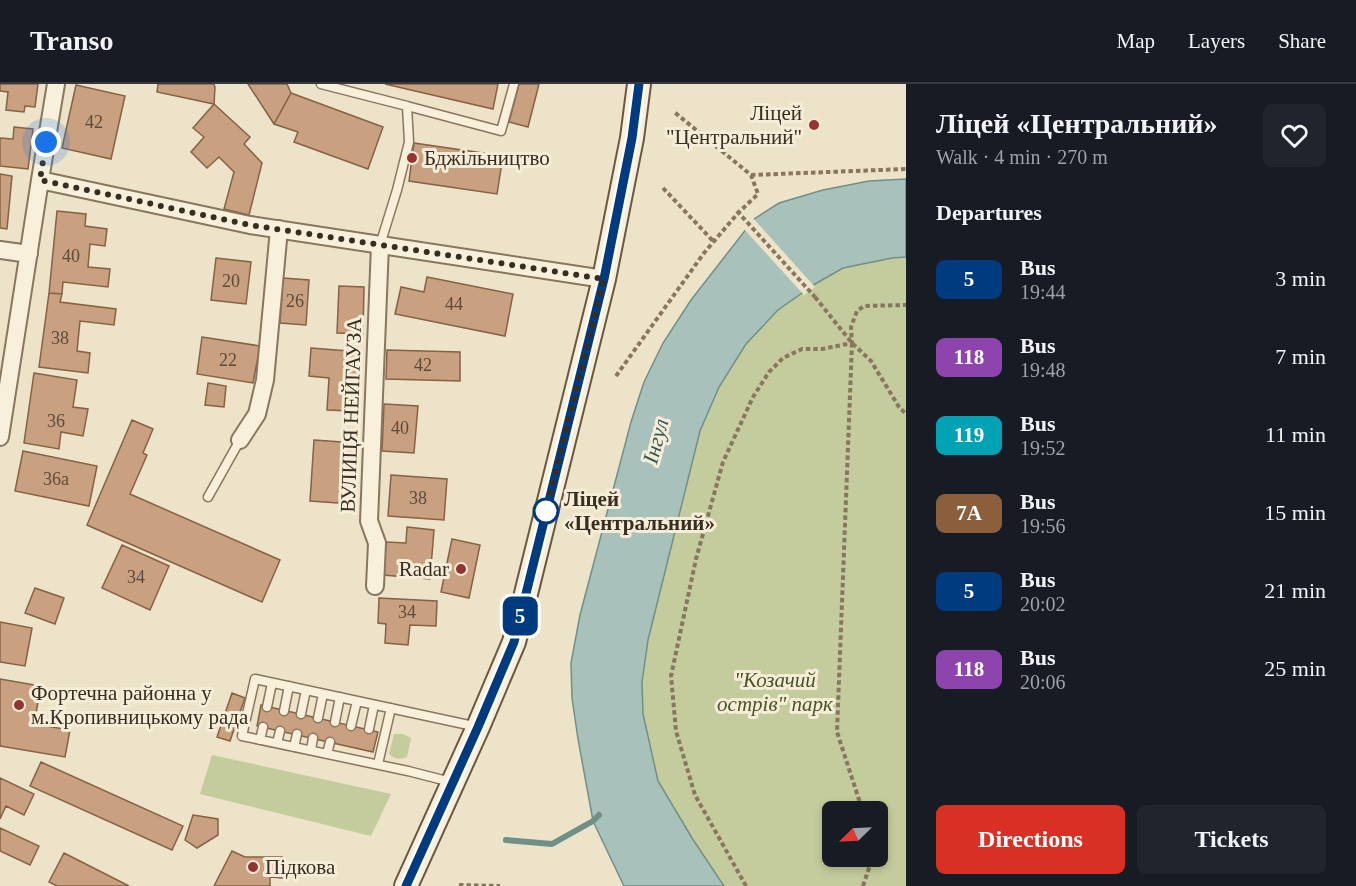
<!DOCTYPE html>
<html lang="en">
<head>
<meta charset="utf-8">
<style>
  :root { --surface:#171b24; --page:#20242c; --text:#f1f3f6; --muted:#9ea1a6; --line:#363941; --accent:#d93025 }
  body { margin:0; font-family:Georgia,serif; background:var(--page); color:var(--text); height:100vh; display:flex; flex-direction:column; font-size:22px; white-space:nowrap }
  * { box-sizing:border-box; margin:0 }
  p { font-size:20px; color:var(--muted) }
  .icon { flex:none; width:33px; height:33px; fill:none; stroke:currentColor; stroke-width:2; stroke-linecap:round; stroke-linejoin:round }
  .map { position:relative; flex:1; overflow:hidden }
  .side { display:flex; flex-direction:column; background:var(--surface); width:450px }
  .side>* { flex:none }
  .badge { padding:0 12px; border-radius:9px; font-size:21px; line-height:39px }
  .needle { width:39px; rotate:246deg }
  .controls { position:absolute; left:822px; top:717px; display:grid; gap:12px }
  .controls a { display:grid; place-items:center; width:66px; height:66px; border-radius:9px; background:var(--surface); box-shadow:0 3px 9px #0003; font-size:30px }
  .you { position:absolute; width:30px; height:30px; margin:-15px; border:4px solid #fff; border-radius:50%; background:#1a73e8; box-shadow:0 0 0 9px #1a73e833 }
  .map>.badge { position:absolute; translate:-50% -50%; box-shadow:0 0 0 3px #fff }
  h2 { padding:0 30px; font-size:22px; line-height:54px }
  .round { display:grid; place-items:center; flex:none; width:63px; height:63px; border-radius:9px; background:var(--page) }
  .summary { display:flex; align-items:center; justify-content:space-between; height:102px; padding:0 30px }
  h1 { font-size:28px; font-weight:600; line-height:45px }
  .cta { display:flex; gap:12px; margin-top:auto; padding:12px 30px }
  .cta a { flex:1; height:69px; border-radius:9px; background:var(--accent); color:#fff; font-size:24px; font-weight:600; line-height:69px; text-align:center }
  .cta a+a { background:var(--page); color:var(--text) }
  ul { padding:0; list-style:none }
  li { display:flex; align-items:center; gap:18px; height:78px; padding:0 30px }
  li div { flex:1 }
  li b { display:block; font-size:22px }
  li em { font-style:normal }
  li .badge { min-width:66px; font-weight:700; text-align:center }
  header { display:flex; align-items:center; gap:36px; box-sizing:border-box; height:84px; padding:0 30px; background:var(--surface); border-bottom:2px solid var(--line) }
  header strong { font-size:28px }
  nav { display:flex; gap:33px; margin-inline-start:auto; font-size:21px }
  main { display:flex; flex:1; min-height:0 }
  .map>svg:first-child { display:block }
  .green { fill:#c4cb9c; fill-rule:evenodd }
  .water { fill:#a9c1bb; stroke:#6f9089; stroke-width:1.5 }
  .pier { fill:#ede3c8 }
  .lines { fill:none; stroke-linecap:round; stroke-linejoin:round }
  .stream { stroke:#6f9089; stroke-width:6 }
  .building { fill:#c9a180; stroke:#866144; stroke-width:1.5 }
  .service-casing { stroke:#88765e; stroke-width:11 }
  .minor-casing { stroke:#88765e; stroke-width:20 }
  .secondary-casing { stroke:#6a5741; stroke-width:26 }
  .path { stroke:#88765e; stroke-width:4; stroke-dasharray:4.5 3; stroke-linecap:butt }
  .service { stroke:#f8f0db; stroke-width:8 }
  .minor { stroke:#f8f0db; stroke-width:16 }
  .secondary { stroke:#f8f0db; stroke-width:22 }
  .path-bridge { stroke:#88765e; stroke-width:4; stroke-dasharray:4.5 3; stroke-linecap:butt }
  .line-casing { stroke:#fff; stroke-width:14 }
  .line { stroke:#003b80; stroke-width:9 }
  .walk { stroke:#392d21; stroke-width:6; stroke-dasharray:0 10.8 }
  .poi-dot { fill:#953330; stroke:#f5edd7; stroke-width:2 }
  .stop-dot { fill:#fff; stroke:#003b80; stroke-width:3 }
  .labels { text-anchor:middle; stroke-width:6; stroke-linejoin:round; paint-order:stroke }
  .number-label { font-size:18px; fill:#5d4a39 }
  .poi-label { font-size:21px; fill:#392d21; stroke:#f5edd7; text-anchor:start }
  .street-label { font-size:21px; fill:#392d21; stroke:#f5edd7 }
  .stop-label { font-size:21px; font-weight:bold; fill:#392d21; stroke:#f5edd7; text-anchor:start }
  .park-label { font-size:21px; font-style:italic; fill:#485528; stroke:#f5edd7 }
  .water-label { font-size:22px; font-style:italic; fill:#315857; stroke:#f5edd7 }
</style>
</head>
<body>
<header>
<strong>Transo</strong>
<nav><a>Map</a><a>Layers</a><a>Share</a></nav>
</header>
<main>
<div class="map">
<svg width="906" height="802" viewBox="0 0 906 802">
  <rect width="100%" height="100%" fill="#ede3c8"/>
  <path class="green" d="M906,173v629h-182l-32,-48 -34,-57 -15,-67 -1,-32 2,-23 8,-41 48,-187 19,-44 27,-43 32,-34 37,-26 28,-16 49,-10zM832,728h46v44h-46z
    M394,650h9l8,4 -4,19c-7,3 -13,2 -18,-3z
    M212,671l179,39 -20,42 -171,-42z"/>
  <path class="water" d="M906,95v78l-14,1 -49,10 -28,16 -37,26 -32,34 -27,43 -19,44 -52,209 -6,42 1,32 15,67 34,57 32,48h-100l-31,-65 -15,-82 -6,-41 -1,-35 9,-48 51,-193 13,-40 19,-39 28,-43 63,-81 25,-16 44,-13 46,-9z"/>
  <path class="pier" d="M752,133l63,70 -11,8 -61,-67z"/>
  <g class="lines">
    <path class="stream" d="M506,756l46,4 41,-23 6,-6"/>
  </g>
  <path class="building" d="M0,0h38l-3,23 -10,-1 -1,6 -18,-2 2,-18 -8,-1z
    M158,0h56l1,3 -1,17 -57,-12z
    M248,0h39l4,9 -17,31z
    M385,0h113l-5,25z
    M519,0h20l-11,43 -19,-5z
    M76,1l49,11 -14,63 -49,-11z
    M291,9l92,34 -15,42 -74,-27 4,-10 -24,-8z
    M214,20l36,33 -6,7 18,19 -13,52 -25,-6 10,-37 -15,-15 -12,11 -16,-16 13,-15 -11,-9z
    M14,43l19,2 -5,40 -28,-3v-28l13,1z
    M414,59l89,13 -6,38 -88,-13z
    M0,90l12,2 -5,53 -7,-1z
    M57,127l29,3 -1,12 22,3 -2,17 -15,-2 -2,23 22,2 -2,18 -45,-5 -1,12 -13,-1z
    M216,174l35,4 -5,42 -35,-4z
    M427,193l86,17 -8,42 -110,-22 6,-27 23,5z
    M283,194l26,2 -3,45 -26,-2z
    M339,202l25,1 -1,47 -26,-1z
    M49,209l13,1 -2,8 56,7 -2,16 -34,-4 -3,30 13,2 -2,20 -49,-6z
    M202,253l58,9 -7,37 -56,-9z
    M311,264l50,4 -1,27h-8l-1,32 -24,-1 2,-32 -20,-2z
    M387,266l73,2v29l-74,-2z
    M34,289l43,7 -4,27 15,2 -5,27 -22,-4 -2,17 -35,-6z
    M208,299l18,3 -2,21 -19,-2z
    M384,320l34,2 -4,47 -32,-2z
    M132,336l21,9 -10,24 4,2 -17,39 150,66 -18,42 -175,-77z
    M314,356l42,3 -4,61 -42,-3z
    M23,367l74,15 -8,40 -74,-15z
    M391,391l56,4 -3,41 -56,-4z
    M407,443l27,3 -4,49 -47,-4 3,-33 20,1z
    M452,455l28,6 -11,53 -28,-6z
    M122,461l47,21 -19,44 -48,-22z
    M35,504l29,10 -9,26 -30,-11z
    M379,514l58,3 -1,25 -26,-1 -2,20 -23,-2 1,-19 -8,-1z
    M0,538l32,6 -7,38 -25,-4z
    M0,595l41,7 -7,38 36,6 -5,27 -65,-11z
    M232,609l13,5 -15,43 -13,-4z
    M261,621l117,27 -5,20 -116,-26z
    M41,678l142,64 -11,24 -142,-64z
    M0,694l34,16 -10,21 -18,-9 -6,13z
    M193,731l25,4v16l-21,13 -12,-8z
    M0,744l39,18 -9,19 -30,-14z
    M232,767l13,6h37v21l-12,-1v9h-56z
    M64,769l65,33h-72l-8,-4z"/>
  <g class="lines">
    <g class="service-casing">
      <path id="service" d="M321,0l86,22 2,36 -12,48 -17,55
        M407,22l94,25 13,-47
        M208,413l32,-57
        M267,623l5,-24
        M284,627l5,-25
        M301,630l5,-24
        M318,634l5,-24
        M335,638l5,-25
        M351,642l6,-25
        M369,645l5,-24
        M260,656l3,-13
        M277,659l3,-12
        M294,663l3,-13
        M311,666l2,-12
        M327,670l3,-12
        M378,680l13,-56
        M451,698l-43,-11 -166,-35 13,-57 223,48"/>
    </g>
    <g class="minor-casing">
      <path id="minor" d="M40,96l210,45 354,54
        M0,166l29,4
        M0,353l40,-257 16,-96
        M240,356l17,-26 8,-34 14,-151
        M375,502l2,-43 -8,-22 11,-276"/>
    </g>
    <g class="secondary-casing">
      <path id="secondary" d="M406,802l72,-159 36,-85 90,-363 28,-141 7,-54"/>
    </g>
    <path class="path" d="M751,91l155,-6
      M663,104l51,54
      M815,213l37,46 19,18 28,46 7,7
      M852,259l-15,389 26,80
      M616,292l88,-123 34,-40 20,-19 -7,-19 -78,-64
      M459,801l41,1
      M746,802l-51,-91 -19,-64 -5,-55 25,-117 27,-97 30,-65 16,-25 14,-14 19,-9h20l30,-6 -1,-16 6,-16 7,-5 42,-1
      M863,802l10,-30"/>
    <use href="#service" class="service"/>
    <use href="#minor" class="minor"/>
    <use href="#secondary" class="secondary"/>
    <path class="path-bridge" d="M737,127l78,86"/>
  </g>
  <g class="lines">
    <g class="line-casing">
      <path id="line" d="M406,802l72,-159 36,-85 90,-363 28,-141 7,-54"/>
    </g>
    <use href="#line" class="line"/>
    <path class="walk" d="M46,58l-6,38 210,45 354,54 -58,232"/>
  </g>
  <g class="poi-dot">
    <circle cx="814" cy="41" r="6"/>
    <circle cx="412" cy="74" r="6"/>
    <circle cx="461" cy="485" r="6"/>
    <circle cx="19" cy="621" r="6"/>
    <circle cx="253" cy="783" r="6"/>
  </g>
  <circle class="stop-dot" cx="546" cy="427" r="12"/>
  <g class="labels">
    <g class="number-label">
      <text x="94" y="44">42</text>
      <text x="71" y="178">40</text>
      <text x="231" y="203">20</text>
      <text x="295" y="223">26</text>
      <text x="454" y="226">44</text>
      <text x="60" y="260">38</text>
      <text x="228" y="282">22</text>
      <text x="423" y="287">42</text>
      <text x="56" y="343">36</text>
      <text x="400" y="350">40</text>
      <text x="56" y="401">36а</text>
      <text x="418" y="420">38</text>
      <text x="136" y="499">34</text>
      <text x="407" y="534">34</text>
    </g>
    <g class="poi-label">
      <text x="802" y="36" text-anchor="end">Ліцей<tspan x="802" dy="24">"Центральний"</tspan></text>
      <text x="424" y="81">Бджільництво</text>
      <text x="449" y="492" text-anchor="end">Radar</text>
      <text x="31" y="616">Фортечна районна у<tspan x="31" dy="24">м.Кропивницькому рада</tspan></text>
      <text x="265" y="790">Підкова</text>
    </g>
    <g class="street-label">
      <text transform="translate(351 331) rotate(-88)" y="7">ВУЛИЦЯ НЕЙГАУЗА</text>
    </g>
    <g class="stop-label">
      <text x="564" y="422">Ліцей<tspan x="564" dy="24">«Центральний»</tspan></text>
    </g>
    <g class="park-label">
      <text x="775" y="603">"Козачий<tspan x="775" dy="24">острів" парк</tspan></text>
    </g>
    <g class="water-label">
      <text transform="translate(655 357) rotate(-75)" y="8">Інгул</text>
    </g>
  </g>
</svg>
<div class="controls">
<a><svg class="needle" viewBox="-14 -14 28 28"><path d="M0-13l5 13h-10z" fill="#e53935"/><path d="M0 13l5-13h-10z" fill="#9ea1a6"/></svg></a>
</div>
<div class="you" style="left:46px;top:58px"></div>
<b class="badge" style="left:520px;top:532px;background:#003b80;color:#fff">5</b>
</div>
<section class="side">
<div class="summary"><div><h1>Ліцей «Центральний»</h1><p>Walk · 4 min · 270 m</p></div><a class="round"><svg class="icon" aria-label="heart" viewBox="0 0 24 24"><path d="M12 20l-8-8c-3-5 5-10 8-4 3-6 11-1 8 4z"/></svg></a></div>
<h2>Departures</h2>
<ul>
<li><span class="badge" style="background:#003b80;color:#fff">5</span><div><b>Bus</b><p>19:44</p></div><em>3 min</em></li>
<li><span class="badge" style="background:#8e44ad;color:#fff">118</span><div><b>Bus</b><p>19:48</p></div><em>7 min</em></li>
<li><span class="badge" style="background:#00a3b4;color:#fff">119</span><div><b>Bus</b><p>19:52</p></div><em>11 min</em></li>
<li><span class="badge" style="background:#8b5e3c;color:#fff">7А</span><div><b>Bus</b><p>19:56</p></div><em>15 min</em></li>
<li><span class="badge" style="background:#003b80;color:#fff">5</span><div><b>Bus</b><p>20:02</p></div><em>21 min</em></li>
<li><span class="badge" style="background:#8e44ad;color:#fff">118</span><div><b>Bus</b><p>20:06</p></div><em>25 min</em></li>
</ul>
<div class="cta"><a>Directions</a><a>Tickets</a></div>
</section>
</main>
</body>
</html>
